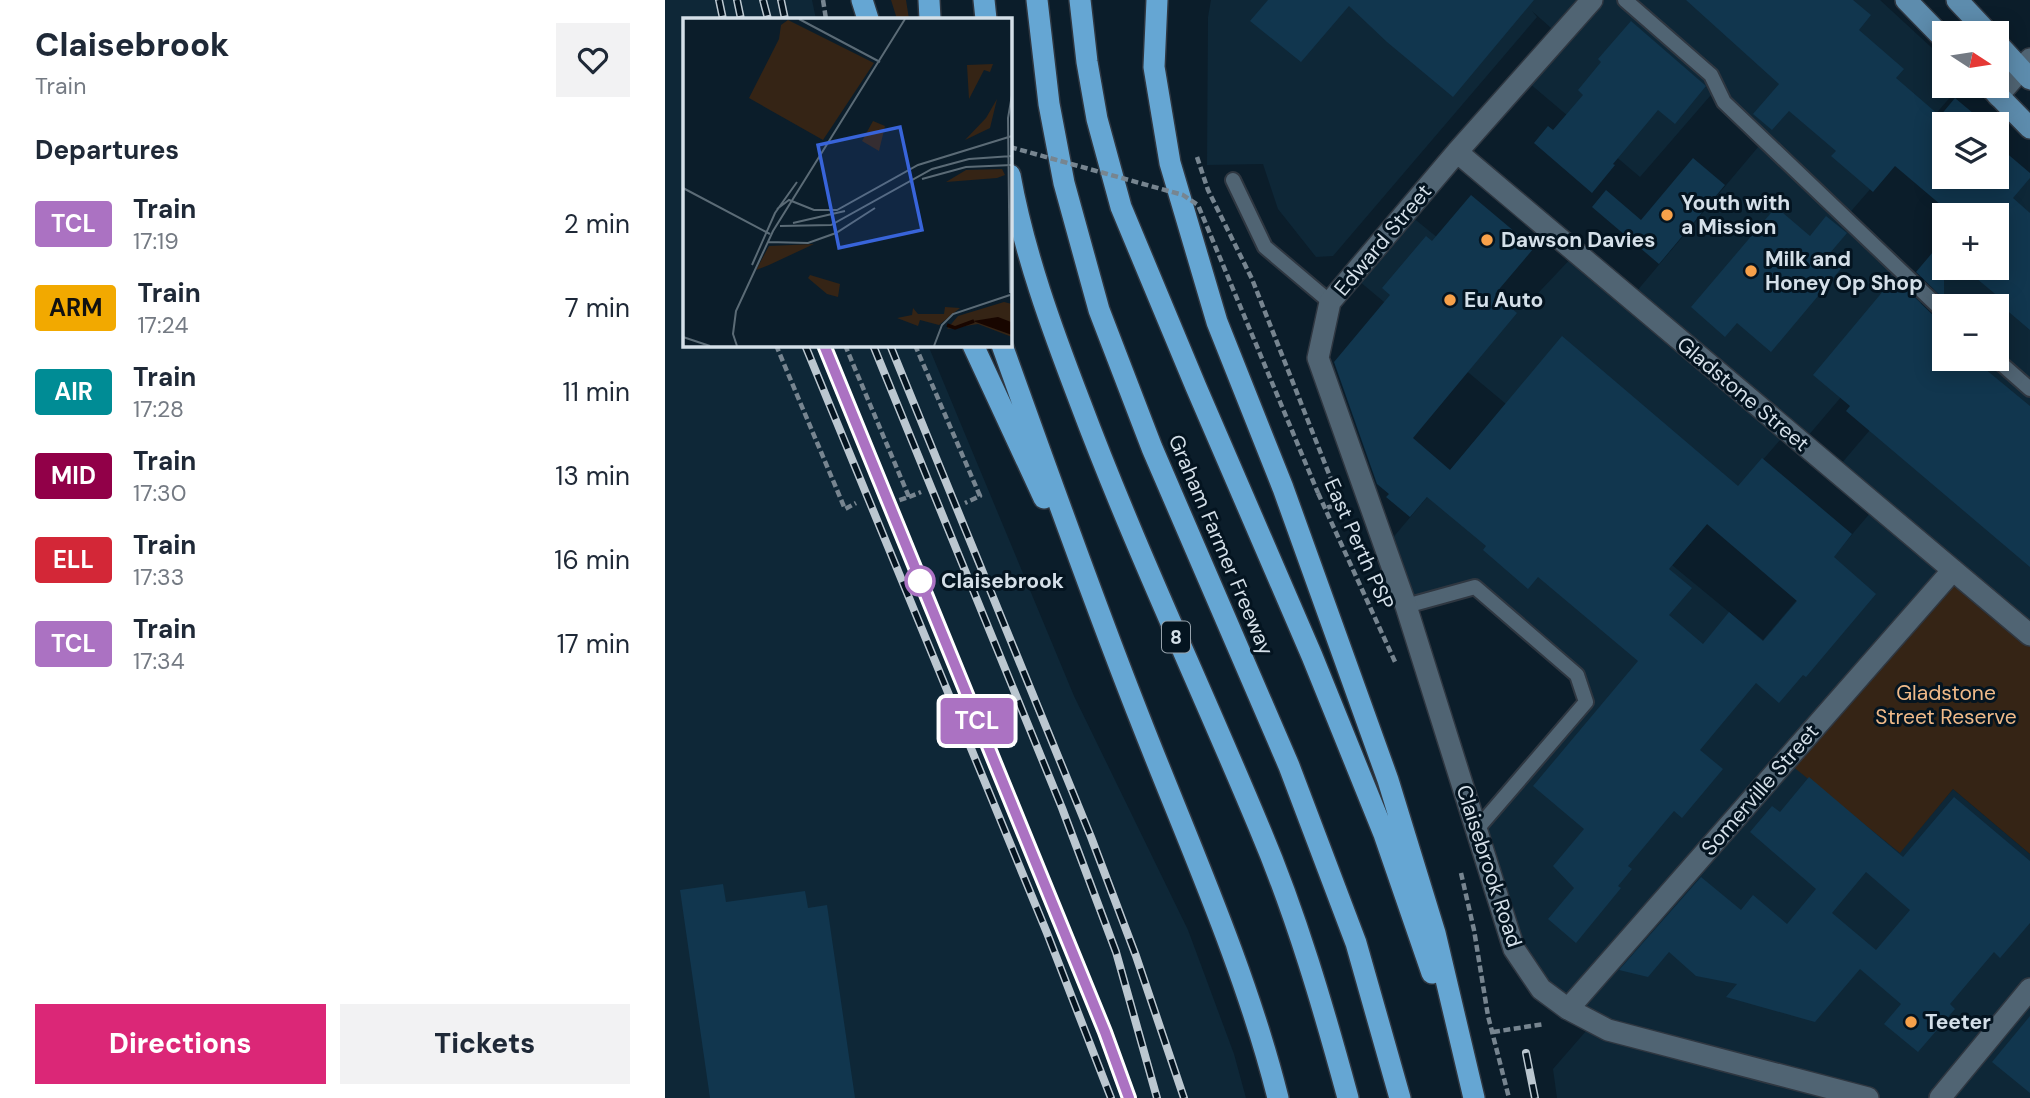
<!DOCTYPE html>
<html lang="en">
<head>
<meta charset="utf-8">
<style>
  :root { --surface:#fff; --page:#f2f2f3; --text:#1f2937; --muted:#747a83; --accent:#db2777 }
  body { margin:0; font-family:"DM Sans",sans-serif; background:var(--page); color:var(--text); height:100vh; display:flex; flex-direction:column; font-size:26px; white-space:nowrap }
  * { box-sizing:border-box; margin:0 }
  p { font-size:23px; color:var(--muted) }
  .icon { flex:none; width:38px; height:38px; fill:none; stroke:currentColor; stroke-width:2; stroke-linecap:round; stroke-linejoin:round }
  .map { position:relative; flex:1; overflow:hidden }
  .side { display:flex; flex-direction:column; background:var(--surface); width:665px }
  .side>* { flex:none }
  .badge { padding:0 14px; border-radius:5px; font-size:24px; line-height:46px }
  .needle { width:46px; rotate:102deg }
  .controls { position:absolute; left:1267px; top:21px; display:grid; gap:14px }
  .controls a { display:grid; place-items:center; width:77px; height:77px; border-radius:0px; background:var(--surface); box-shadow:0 4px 18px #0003; font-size:35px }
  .map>.badge { position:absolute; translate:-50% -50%; box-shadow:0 0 0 4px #fff }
  h2 { padding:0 35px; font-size:26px; line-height:63px }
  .round { display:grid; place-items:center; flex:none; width:74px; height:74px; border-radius:0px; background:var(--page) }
  .overview { display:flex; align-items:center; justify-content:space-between; height:119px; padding:0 35px }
  h1 { font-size:33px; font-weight:800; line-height:52px }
  .action { display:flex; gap:14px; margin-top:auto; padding:14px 35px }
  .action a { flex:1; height:80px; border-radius:0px; background:var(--accent); color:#fff; font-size:28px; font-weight:800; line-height:80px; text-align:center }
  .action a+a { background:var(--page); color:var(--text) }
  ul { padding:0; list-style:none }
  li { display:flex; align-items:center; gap:21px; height:84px; padding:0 35px }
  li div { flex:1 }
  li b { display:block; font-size:26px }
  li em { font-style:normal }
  li .badge { min-width:77px; font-weight:700; text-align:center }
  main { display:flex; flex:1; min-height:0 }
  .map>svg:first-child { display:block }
  .built { fill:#0e2737; fill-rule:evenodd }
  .green { fill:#352415 }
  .building { fill:#11364e; fill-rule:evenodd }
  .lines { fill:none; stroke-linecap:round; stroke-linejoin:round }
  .lane-casing { stroke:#2f3741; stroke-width:18 }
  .street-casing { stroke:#2f3741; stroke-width:24 }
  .primary-casing { stroke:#2f3741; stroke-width:24 }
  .highway-casing { stroke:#2f3741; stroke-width:24 }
  .path { stroke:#778590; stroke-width:4.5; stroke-dasharray:7 3.5; stroke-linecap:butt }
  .lane { stroke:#506473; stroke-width:14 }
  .street { stroke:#506473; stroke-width:21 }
  .primary { stroke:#5d8cad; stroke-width:21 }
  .highway { stroke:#65a6d3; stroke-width:21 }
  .rail-casing { stroke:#bbc7d0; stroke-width:8 }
  .rail { stroke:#041420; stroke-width:5; stroke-dasharray:16; stroke-linecap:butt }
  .path-bridge { stroke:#778590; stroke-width:4.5; stroke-dasharray:7 3.5; stroke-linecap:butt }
  .line-casing { stroke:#fff; stroke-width:16 }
  .line { stroke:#ab72c2; stroke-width:10 }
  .poi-dot { fill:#f7a14a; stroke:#041420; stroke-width:2.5 }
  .stop-dot { fill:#fff; stroke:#ab72c2; stroke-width:3.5 }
  .labels { text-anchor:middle; stroke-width:6; stroke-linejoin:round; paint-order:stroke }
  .shield { fill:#041420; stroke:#96a2ac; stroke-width:2 }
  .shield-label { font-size:19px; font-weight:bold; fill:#d4dfe8 }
  .poi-label { font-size:21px; font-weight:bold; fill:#d4dfe8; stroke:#041420; text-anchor:start }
  .street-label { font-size:21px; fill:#d4dfe8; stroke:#041420 }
  .stop-label { font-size:21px; font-weight:bold; fill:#d4dfe8; stroke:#041420; text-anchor:start }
  .park-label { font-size:21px; fill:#f0ba89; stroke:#041420 }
  .inset-river { fill:none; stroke:#180600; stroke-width:3.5 }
  .inset-road { fill:none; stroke:#5b6b76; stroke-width:2 }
  .view { fill:#3864da; fill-opacity:0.15; stroke:#3864da; stroke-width:3.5 }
  .inset-edge { fill:none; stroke:#d4dfe8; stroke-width:3.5 }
</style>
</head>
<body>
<main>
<section class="side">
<div class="overview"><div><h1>Claisebrook</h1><p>Train</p></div><a class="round"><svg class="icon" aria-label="heart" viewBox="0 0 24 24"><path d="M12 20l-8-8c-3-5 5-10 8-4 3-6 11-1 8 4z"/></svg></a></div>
<h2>Departures</h2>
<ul>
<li><span class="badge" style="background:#ab72c2;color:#fff">TCL</span><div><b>Train</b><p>17:19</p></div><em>2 min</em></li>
<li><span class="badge" style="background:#f2a900;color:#111">ARM</span><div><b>Train</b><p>17:24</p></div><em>7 min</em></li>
<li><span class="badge" style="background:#008c95;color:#fff">AIR</span><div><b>Train</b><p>17:28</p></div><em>11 min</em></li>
<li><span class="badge" style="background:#910048;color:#fff">MID</span><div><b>Train</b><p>17:30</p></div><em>13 min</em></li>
<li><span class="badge" style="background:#d32737;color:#fff">ELL</span><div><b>Train</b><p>17:33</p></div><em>16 min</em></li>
<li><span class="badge" style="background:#ab72c2;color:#fff">TCL</span><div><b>Train</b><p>17:34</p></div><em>17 min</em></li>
</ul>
<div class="action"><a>Directions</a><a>Tickets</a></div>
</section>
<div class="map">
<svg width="1365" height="1098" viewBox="0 0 1365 1098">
  <rect width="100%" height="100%" fill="#0b1d2a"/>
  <path class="built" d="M0,0h147l4,19h-132v326h244l146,351 114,234 46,124 12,44h-581z
    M546,0h669l64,59v27h16l-114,131 81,78 24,-27h46v-53l33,-38v458l-130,217 53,-63 77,65v244h-473l-4,-29 40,-46 -52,-34 -64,-160 109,-127 -9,-27 -102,-88 -69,19 -21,-59 121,-143 -153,-128 53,-64 118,96 52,-55 55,45 133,-158 -47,-52 -77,89 -117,-99 37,-42 -28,-25 5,6 -204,239 -17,1 -38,-48 -15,-45 -56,1 1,-148zM1262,296l17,10h53v53h-53v-16l-109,128 41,35 -113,134 -91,-75 115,-133 15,11z"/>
  <path class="green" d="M226,0h15l3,19h-12z
    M1288,570l77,65v219l-77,-65 -53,64 -114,-92z"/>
  <path class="building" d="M603,0h266l-81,97 -66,-55 -38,-36 -48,56 -51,-41z
    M1021,0h167l18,15 -12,15 45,39 -8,9 44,38 15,-18 31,26h-42v53h53v-32l33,28v5l-17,20 17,15v117l-27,-23 3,-4 -42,-35h33v-53h-65l9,-10 -46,-39 -22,26 -42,-36 5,-5 -47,-40 -17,19 -19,-16 26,-30z
    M966,21l75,65 -31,38 -17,-14 -45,54 2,1 -23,28 -58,-50 14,-17 5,4 30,-35 -5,-5 23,-28 -3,-3z
    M1028,158l32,27 -66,79 -67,-57 14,-17 35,30z
    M806,195l63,53 -39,46 22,19 -104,125 37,32 112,-134 176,150 24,-28 90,76 -18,23 42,37 -70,83 -3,-2 -24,28 -23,-20 -56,67 23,19 -41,49 -8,-7 -46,55 4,3 -14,17 3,2 -45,55 -28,-24 26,-31 -21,-22 31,-37 -51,-43 105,-125 -100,-84 -10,12 -45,-39 3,-4 -59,-49 -17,20 -24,-20 3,-3 -12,-10 -43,-122 56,-67 -8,-7 44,-52 6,5zM1042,524l90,77 -34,40 -34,-29 -26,32 -34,-29 23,-27 -23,-19z
    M1111,207l34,29 16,-20 21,17 -17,20 14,12 -73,87 -34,-29 -12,14 -34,-30z
    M1279,239v60l-28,-27z
    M1224,284l10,9 5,-6 33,32 7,2v38h29l57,47v161l-184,-156 4,-5 -37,-31z
    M1144,777l94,80 51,-60 76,64v62l-30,35 -6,-6 -44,52 5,5 -37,43 -34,-28 17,-20 -41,-35 -45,53 -89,-25 11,-13 -41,-8 -27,-24 -21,25 -29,-7 82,-93 40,33 12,-15 34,29 29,-35 -66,-57 22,-26 8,6zM1201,872l44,38 -34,40 -44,-37z
    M58,884l3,18 79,-11 3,17 19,-3 28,193h-145l-30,-208z
    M1365,1016v77l-38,-31z"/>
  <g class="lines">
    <g class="lane-casing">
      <path id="lane" d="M960,0l86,75 13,27 220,210
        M568,180l32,67 65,55
        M1331,359l34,30
        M741,606l69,-19 102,88 9,27 -109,127"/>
    </g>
    <g class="street-casing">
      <path id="street" d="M927,0l-135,152 -127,150 -12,56 88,248 108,343 27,40 27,20 40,21 260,68
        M1333,96l32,-37
        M792,152l573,483
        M903,1009l385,-439
        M1275,1098l90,-109"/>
    </g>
    <g class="primary-casing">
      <path id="primary" d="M1241,0l38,39
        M1292,0l31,33
        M1332,43l33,36
        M1324,86l41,42"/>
    </g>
    <g class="highway-casing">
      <path id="highway" d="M197,0l6,19
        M264,0l1,19
        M319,0l2,19
        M372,0l12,104 15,79 35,127 53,138 137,318 67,177 44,155
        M415,0l7,62 10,57 24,88 75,180 116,269 72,178 48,139
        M492,0l-3,67 16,96 47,159 66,166 105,292 47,153 39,165
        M345,175c14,78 42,154 70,227 54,144 120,283 179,425 37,87 64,179 89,271
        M308,345l71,153
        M337,345c45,125 89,250 138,374 48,123 106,251 138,379"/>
    </g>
    <path class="path" d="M158,0l3,19
      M532,157l11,33 44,89 79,200 7,21 -5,6 -8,2
      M111,345l69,164 11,-6
      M180,345l64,152 -12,4
      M250,345l65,151 -15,7
      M653,493l78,171
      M244,497l12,-5
      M796,873l13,57 14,86 21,82
      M828,1032l51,-8"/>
    <use href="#lane" class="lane"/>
    <use href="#street" class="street"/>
    <use href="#primary" class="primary"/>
    <use href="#highway" class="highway"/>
    <g class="rail-casing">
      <path id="rail" d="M54,0l4,19
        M72,0l4,19
        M98,0l5,19
        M116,0l4,19
        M140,345l242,588 64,165
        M159,345l281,687 24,66
        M208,345l189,463 54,144 41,146
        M225,345l201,492 45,119 48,142
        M861,1053l9,45"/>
    </g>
    <use href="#rail" class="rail"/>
    <path class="path-bridge" d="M345,147l173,48 15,10 120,288"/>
  </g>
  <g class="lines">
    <g class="line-casing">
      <path id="line" d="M159,345l281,687 24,66"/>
    </g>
    <use href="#line" class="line"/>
  </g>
  <g class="poi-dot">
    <circle cx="1002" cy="215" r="7"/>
    <circle cx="822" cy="240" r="7"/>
    <circle cx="1086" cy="271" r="7"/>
    <circle cx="785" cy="300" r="7"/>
    <circle cx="1246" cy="1022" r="7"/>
  </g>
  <circle class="stop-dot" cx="255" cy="581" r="14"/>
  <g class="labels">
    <rect class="shield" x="497" y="621.5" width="28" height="31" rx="5"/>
    <g class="shield-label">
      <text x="511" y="644">8</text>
    </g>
    <g class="poi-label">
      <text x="1016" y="210">Youth with<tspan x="1016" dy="24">a Mission</tspan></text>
      <text x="836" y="247">Dawson Davies</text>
      <text x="1100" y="266">Milk and<tspan x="1100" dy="24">Honey Op Shop</tspan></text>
      <text x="799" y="307">Eu Auto</text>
      <text x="1260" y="1029">Teeter</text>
    </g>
    <g class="street-label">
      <text transform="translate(718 240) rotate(-50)" y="7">Edward Street</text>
      <text transform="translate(1078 394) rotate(40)" y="7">Gladstone Street</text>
      <text transform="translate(694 544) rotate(66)" y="7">East Perth PSP</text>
      <text transform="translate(556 545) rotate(67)" y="7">Graham Farmer Freeway</text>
      <text transform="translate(1095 790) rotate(-49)" y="7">Somerville Street</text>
      <text transform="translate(824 866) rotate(72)" y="7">Claisebrook Road</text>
    </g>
    <g class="stop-label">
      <text x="276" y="588">Claisebrook</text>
    </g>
    <g class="park-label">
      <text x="1281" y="700">Gladstone<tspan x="1281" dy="24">Street Reserve</tspan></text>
    </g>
  </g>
  <g transform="translate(18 18)">
    <rect width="329" height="329" fill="#0b1d2a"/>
    <path d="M105,2l86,43 -51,77 -74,-42 30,-59 2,-14zM310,46l-3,8 -6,-2 -15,29 -2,-34zM314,81l-7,29 -25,12 21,-22zM190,103l12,5 -6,25 -17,-10zM319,151l3,6 -8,3 -51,4 20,-12zM131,226l-45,21 -13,5 13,-24zM127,257l30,9 -2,13 -11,-3 -19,-16zM321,284l8,2v33l-34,-13 -31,5 11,-13zM262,289l15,1 -21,17 -19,-5 -2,6 -21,-8 15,-3 1,-7 5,6h26z" fill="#352415"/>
    <path d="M315,299l13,5 1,13 -39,-14z" fill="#180600"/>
    <path class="inset-river" d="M264,307l8,3 19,-7"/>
    <path class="inset-road" d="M116,1l81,43M239,161l44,-12 46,-2M0,170l87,46M94,191l12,-9 25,10h23l81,-45 94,-29M110,205l52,-12M97,208l51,-1 101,-56 37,-10 43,-3M85,224l40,1 28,-10 39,-25M69,247l23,-52 22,-31M327,275l-2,-175 4,-23M0,319l27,9M54,328l-4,-12 3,-23 37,-80 132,-212M251,328l8,-21 11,-11 57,-19"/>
    <path class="view" d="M217,109l22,103 -83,18 -21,-103z"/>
    <rect width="329" height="329" class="inset-edge"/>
  </g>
</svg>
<div class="controls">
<a><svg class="needle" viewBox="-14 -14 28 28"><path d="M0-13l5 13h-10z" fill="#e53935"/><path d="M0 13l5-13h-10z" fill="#747a83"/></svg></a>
<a><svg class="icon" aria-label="layers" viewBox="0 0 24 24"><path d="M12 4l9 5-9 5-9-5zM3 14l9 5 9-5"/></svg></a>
<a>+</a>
<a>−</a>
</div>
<b class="badge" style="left:312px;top:721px;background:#ab72c2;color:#fff">TCL</b>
</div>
</main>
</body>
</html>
